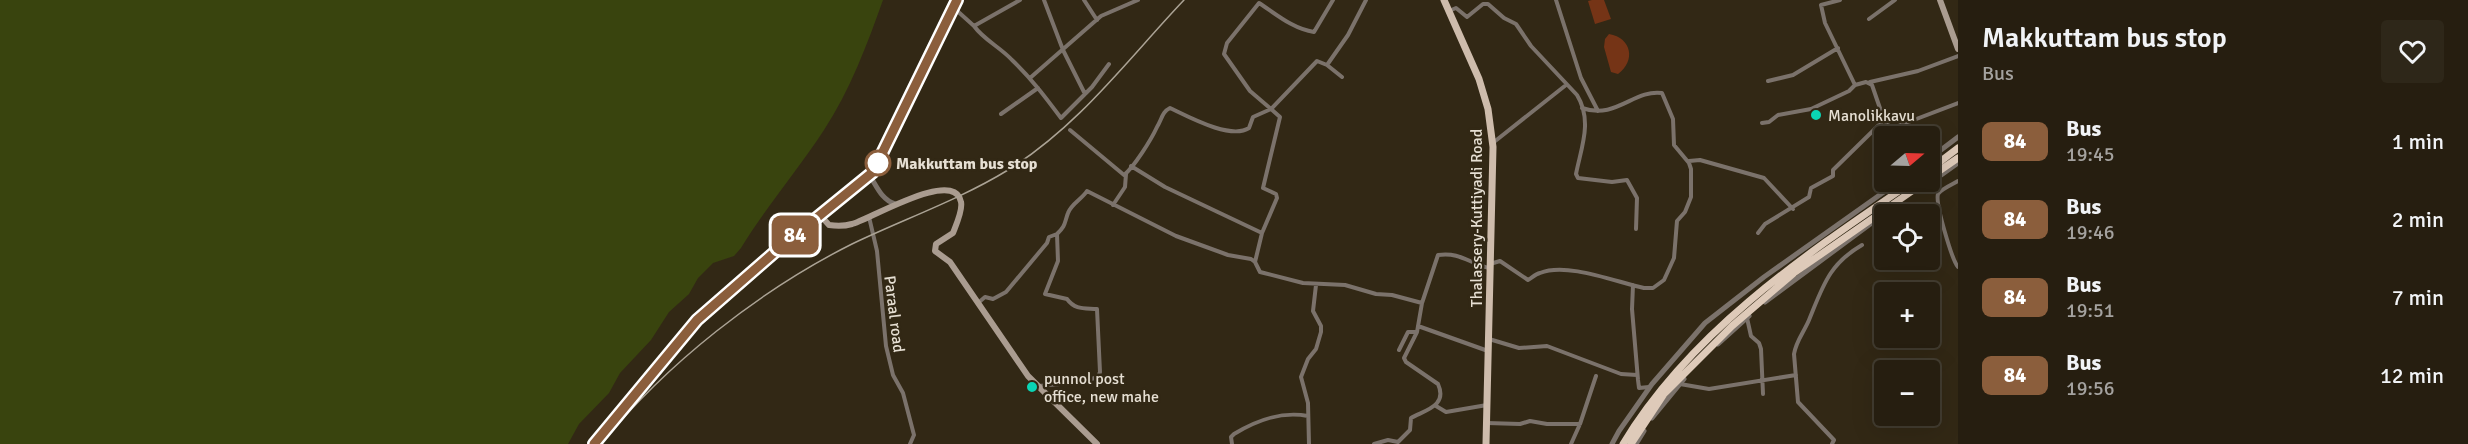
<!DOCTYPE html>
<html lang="en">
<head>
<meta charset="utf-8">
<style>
  :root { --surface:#261e10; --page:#2e2719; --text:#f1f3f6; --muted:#a4a29f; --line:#423c30 }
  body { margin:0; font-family:Signika,sans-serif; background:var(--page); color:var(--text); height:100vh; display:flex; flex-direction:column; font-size:22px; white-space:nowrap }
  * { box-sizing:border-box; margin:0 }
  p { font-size:20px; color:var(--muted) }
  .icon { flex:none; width:33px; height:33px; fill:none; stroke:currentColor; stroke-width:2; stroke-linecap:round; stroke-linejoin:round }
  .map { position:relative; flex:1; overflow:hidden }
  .panel { display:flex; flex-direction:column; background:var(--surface); width:510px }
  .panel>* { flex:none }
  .badge { padding:0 12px; border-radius:9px; font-size:21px; line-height:39px }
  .needle { width:39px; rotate:71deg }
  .buttons { position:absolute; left:1874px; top:126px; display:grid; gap:12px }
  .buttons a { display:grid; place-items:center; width:66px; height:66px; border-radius:6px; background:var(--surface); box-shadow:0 6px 24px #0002,0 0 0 2px var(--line); font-size:30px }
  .map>.badge { position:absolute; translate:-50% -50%; box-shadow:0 0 0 3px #fff }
  .round { display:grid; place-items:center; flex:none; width:63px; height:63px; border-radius:6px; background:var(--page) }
  .headline { display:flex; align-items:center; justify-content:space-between; height:102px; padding:0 24px }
  h1 { font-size:28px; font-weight:600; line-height:45px }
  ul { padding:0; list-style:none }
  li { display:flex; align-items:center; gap:18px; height:78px; padding:0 24px }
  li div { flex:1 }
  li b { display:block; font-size:22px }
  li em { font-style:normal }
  li .badge { min-width:66px; font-weight:700; text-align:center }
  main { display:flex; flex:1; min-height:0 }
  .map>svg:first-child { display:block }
  .green { fill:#753416 }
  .water { fill:#39440e }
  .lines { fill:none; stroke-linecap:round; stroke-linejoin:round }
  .minor { stroke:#7b726b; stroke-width:4 }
  .tertiary { stroke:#7b726b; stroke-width:5 }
  .secondary { stroke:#aa9c90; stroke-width:6 }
  .primary { stroke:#cebcac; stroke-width:7 }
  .trunk { stroke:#decab9; stroke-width:7 }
  .rail { stroke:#aba395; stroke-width:1.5 }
  .line-casing { stroke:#fff; stroke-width:14 }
  .line { stroke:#8b5e3c; stroke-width:9 }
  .poi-dot { fill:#0ad5b5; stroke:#322815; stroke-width:2 }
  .stop-dot { fill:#fff; stroke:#8b5e3c; stroke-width:3 }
  .labels { text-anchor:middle; stroke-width:5; stroke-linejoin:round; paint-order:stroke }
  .poi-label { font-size:16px; fill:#e6dfd3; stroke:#322815; text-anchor:start }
  .stop-label { font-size:16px; font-weight:bold; fill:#e6dfd3; stroke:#322815; text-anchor:start }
  .street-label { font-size:16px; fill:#e6dfd3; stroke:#322815 }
</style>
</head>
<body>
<main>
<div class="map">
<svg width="1958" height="444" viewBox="0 0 1958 444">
  <rect width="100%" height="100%" fill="#322815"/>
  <path class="green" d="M1592,0h12l7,19 -16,5 -7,-23z
    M1609,34c23,4 27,27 9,40l-7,-2 -7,-25 1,-8z"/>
  <path class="water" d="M0,0h883c-16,45 -33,90 -59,130 -26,40 -58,77 -83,118l-7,8 -21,7 -15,15 -9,16 -20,18 -18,28 -31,33 -11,20 -30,31 -11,20h-568z"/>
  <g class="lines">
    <path class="minor" d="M1020,0l-46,26c10,14 26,21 38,34 19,18 34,38 49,58l31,-31 17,-23
      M1044,0l19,50 22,44
      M1084,0l13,20
      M1333,0l-19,32c-21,-3 -38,-18 -55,-29l-32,40 -3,11 26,37 21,18 46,-48 10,4 15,12
      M1556,0l25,78 17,33
      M1840,0l-19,5 4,18 30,62 11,-3 6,3 12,35 6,7 8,-1 60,-23
      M954,8l20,18
      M1449,11l7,-3 11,9 16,-13h5l16,14 12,6 15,22 46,49c16,26 4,53 -1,79l2,4 34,4 15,-2 10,18 -1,31
      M1869,19l26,-19
      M1327,65l21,-30 18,-35
      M1030,78l71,-62 37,-16
      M1768,81l25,-6 45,-27
      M1870,82l48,-11 40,-15
      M1001,114l37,-26
      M1762,123l7,-1 9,-7 33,-6 38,-18 6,-6
      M1070,130l54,45c10,-8 27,-35 33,-48 5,-8 5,-15 13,-19 19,9 61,32 79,20l4,-11 18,-8 9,8 -17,71 13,6 1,4 -15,35 -7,29
      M1494,142l72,-57
      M1689,161l11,-1 64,18 29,31
      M1131,166l34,21 97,46
      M1958,181c-5,3 -17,8 -20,13 -3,9 14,66 20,73
      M1113,205l12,-18 1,-13
      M869,217l8,34 9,95 7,29 10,18 11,42 -4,9
      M1758,233l7,-9 44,-27 2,-9 22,-12v-6l51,-50
      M1490,264l10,-3 28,19c4,-2 7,-6 12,-7 27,-11 76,9 104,15h9l11,-8 10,-22 3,-37 8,-9 6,-15v-28l-2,-6 -15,-18 -1,-26 -11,-26c-28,-4 -46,27 -80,15
      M1633,285l-1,24 6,71 1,8 10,-1
      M978,303l7,-6 8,2 13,-7 41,-49 2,-6 8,-3
      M1422,303l16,-48c23,-3 30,8 51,13
      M1747,318l4,18 8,7 2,6 2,45
      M1418,326l70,25
      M1489,339l30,9 28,-2 74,28 16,1
      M1399,350l9,-18h9
      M1680,384l29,5 87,-14
      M1039,386l42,-4 17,-5 2,-5 -3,-63c-13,-1 -22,1 -30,-10l-22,-5 13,-33 -1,-27c9,-9 7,-10 11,-21 3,-9 14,-14 19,-22l89,45 52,19 23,4 4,3 5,10 4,1 39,10 42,2 31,9 16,1 30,8 -5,29 -13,26 2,4 32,22c10,22 -13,26 -27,34l-1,12 -12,12 -10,-2 -14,4
      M1436,406l10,6 41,-7
      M1487,423l33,1 10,-3 17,3h33
      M1232,444l-1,-7 3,-3c23,-14 47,-23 74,-18
      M1309,444l-1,-41 -7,-26 7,-18 8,-10 5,-17v-6l-8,-15 3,-26
      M1571,444l9,-20 16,-48
      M1832,444l2,-4 -36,-38 -4,-48c2,-13 10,-22 15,-34 14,-34 20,-56 53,-75"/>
    <path class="tertiary" d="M1929,159l29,-22
      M870,176c7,11 12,24 25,28
      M1923,188l35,-25
      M1765,302l108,-80
      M1718,344l31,-28
      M1652,418l32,-39
      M1612,444l7,-13 33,-47 53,-61 59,-46 134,-95
      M1636,444l8,-13"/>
    <path class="secondary" d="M1940,0l18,49
      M820,215l9,10c7,1 16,1 23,-1 15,-3 103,-57 109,-22 2,8 -5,23 -8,31l-17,11 -1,7 15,11 78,114 69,68"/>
    <path class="primary" d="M1444,0l35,79 9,30 5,38 -7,297
      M594,444l103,-124 79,-69 97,-79 84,-172"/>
    <path class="trunk" d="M1929,170l29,-22
      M1929,178l29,-20
      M1623,444c68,-113 182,-189 289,-262
      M1631,444l33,-50 68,-68 62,-53 131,-91"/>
    <path class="rail" d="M601,444c65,-80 159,-154 251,-200 52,-25 107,-44 156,-74 71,-44 120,-111 176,-170"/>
  </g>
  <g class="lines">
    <g class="line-casing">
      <path id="line" d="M594,444l103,-124 79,-69 97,-79 84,-172"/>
    </g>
    <use href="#line" class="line"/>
  </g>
  <g class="poi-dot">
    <circle cx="1816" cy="115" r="6"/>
    <circle cx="1032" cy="387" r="6"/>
  </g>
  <circle class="stop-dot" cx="878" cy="163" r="12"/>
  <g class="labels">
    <g class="poi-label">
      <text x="1828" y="121">Manolikkavu</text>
      <text x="1044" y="384">punnol post<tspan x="1044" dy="18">office, new mahe</tspan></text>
    </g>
    <g class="stop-label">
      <text x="896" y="169">Makkuttam bus stop</text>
    </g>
    <g class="street-label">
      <text transform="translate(1476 218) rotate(-90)" y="6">Thalassery-Kuttiyadi Road</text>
      <text transform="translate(895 314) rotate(83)" y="6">Paraal road</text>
    </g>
  </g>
</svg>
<div class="buttons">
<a><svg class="needle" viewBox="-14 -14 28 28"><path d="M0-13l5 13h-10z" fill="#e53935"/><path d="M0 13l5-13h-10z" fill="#a4a29f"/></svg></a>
<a><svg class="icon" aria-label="locate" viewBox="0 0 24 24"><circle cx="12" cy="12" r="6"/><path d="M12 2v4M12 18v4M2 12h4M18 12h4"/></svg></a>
<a>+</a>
<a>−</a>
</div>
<b class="badge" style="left:795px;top:235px;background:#8b5e3c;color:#fff">84</b>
</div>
<section class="panel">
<div class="headline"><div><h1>Makkuttam bus stop</h1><p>Bus</p></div><a class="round"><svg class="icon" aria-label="heart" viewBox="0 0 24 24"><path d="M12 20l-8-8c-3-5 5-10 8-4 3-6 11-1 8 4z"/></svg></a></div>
<ul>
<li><span class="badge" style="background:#8b5e3c;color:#fff">84</span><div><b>Bus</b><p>19:45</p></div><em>1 min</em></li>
<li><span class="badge" style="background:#8b5e3c;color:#fff">84</span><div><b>Bus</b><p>19:46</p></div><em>2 min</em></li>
<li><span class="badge" style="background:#8b5e3c;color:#fff">84</span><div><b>Bus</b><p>19:51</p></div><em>7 min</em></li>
<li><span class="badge" style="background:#8b5e3c;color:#fff">84</span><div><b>Bus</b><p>19:56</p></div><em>12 min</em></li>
</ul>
</section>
</main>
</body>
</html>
